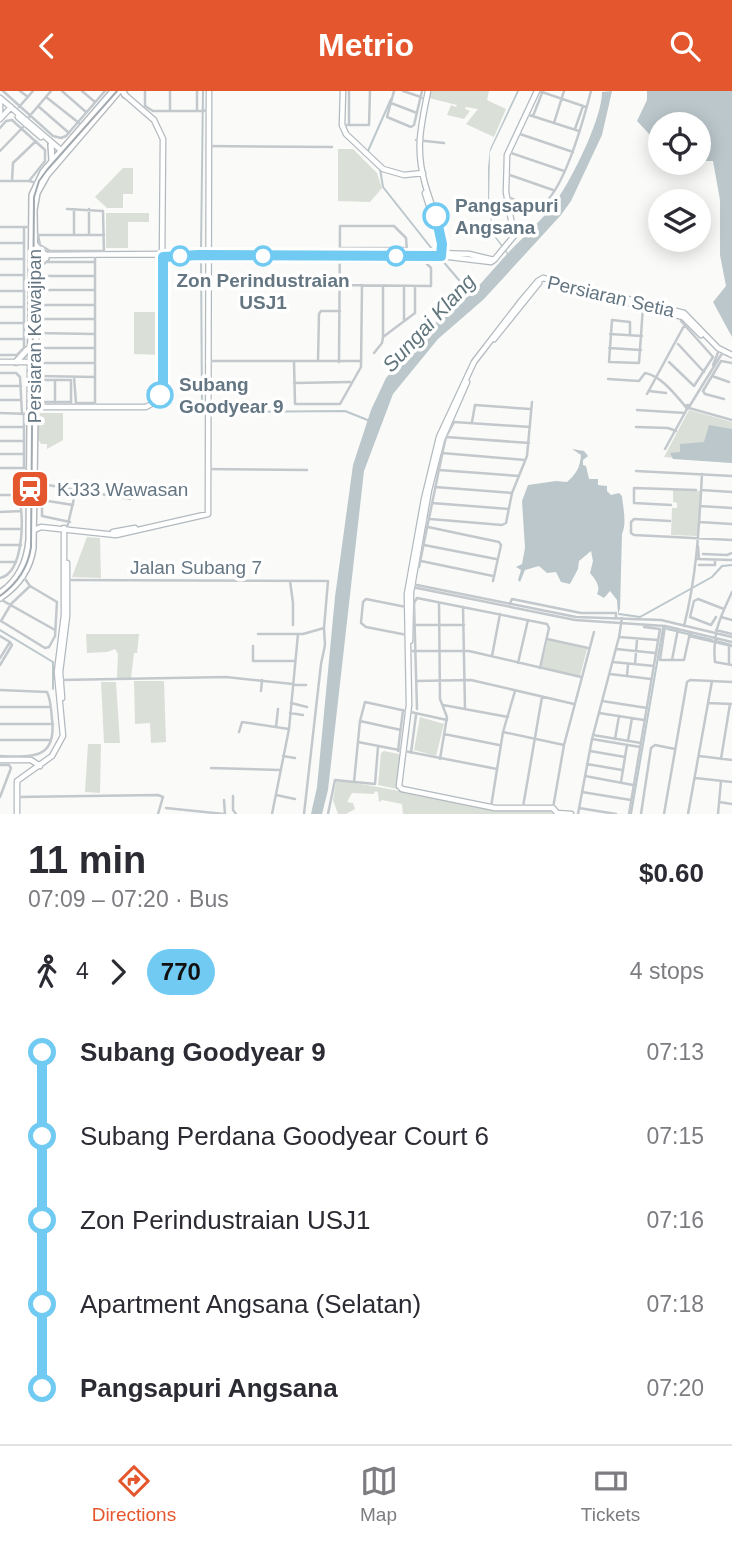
<!DOCTYPE html>
<html lang="en">
<head>
<meta charset="utf-8">
<style>
  :root { --surface:#fff; --page:#f7f7f7; --text:#2b2b33; --muted:#7c7c81; --line:#e1e1e2; --accent:#e4572e }
  body { margin:0; font-family:Helvetica,sans-serif; background:var(--page); color:var(--text); height:100vh; display:flex; flex-direction:column; font-size:26px; white-space:nowrap }
  * { box-sizing:border-box; margin:0 }
  p { font-size:23px; color:var(--muted) }
  .icon { flex:none; width:38px; height:38px; fill:none; stroke:currentColor; stroke-width:2; stroke-linecap:round; stroke-linejoin:round }
  .map { position:relative; height:723px; overflow:hidden }
  .panel { display:flex; flex-direction:column; background:var(--surface); flex:1 }
  .panel>* { flex:none }
  .badge { padding:0 14px; border-radius:23px; font-size:24px; line-height:46px }
  .tools { position:absolute; left:648px; top:21px; display:grid; gap:14px }
  .tools a { display:grid; place-items:center; width:63px; height:63px; border-radius:50%; background:var(--surface); box-shadow:0 4px 18px #0003; font-size:35px }
  .map>.badge { position:absolute; translate:-50% -50%; box-shadow:0 0 0 4px #fff }
  .legs { display:flex; align-items:center; gap:10px; height:77px; padding:0 28px; font-size:23px }
  .legs p { margin-inline-start:auto }
  .head { display:flex; align-items:center; justify-content:space-between; height:119px; padding:0 28px }
  h1 { font-size:38px; font-weight:700; line-height:52px }
  ul { padding:0 28px; list-style:none }
  li { display:flex; align-items:center; gap:24px; height:84px; font-size:26px }
  li i { display:grid; place-items:center; width:10px; height:100%; margin:0 9px; background:currentColor }
  li i::after { content:''; width:18px; height:18px; margin:-9px; border:5px solid; border-radius:50%; background:var(--surface) }
  li p { margin-inline-start:auto }
  li:first-child i { background:linear-gradient(#0000 50%,currentColor 0) }
  li:last-child i { background:linear-gradient(currentColor 50%,#0000 0) }
  header { display:flex; justify-content:space-between; align-items:center; height:91px; padding:0 28px; background:var(--accent); color:#fff; font-size:32px; font-weight:700 }
  .menu { display:flex; justify-content:space-around; align-items:center; height:98px; border-top:2px solid var(--line); background:var(--surface); font-size:19px; color:var(--muted) }
  .menu a { display:grid; justify-items:center; gap:4px }
  .menu .on { color:var(--accent) }
  .map>svg:first-child { display:block }
  .green { fill:#dadfd7 }
  .water { fill:#bbc7cb }
  .lines { fill:none; stroke-linecap:round; stroke-linejoin:round }
  .stream { stroke:#bbc7cb; stroke-width:2 }
  .secondary-casing { stroke:#b3babf; stroke-width:7 }
  .primary-casing { stroke:#b5babe; stroke-width:8 }
  .street { stroke:#c3c8cc; stroke-width:2.5 }
  .secondary { stroke:#fff; stroke-width:4.5 }
  .primary { stroke:#fff; stroke-width:5 }
  .tram { stroke:#a2aab0; stroke-width:2 }
  .line-1-casing { stroke:#fff; stroke-width:16 }
  .line-1 { stroke:#71caf2; stroke-width:10 }
  .stop-1-dot { fill:#fff; stroke:#71caf2; stroke-width:3.5 }
  .labels { text-anchor:middle; stroke-width:7; stroke-linejoin:round; paint-order:stroke }
  .stop-label { font-size:19px; font-weight:bold; fill:#657683; stroke:#fff; text-anchor:start }
  .street-label { font-size:19px; fill:#657683; stroke:#fff }
  .poi-label { font-size:19px; fill:#657683; stroke:#fff; text-anchor:start }
  .water-label { font-size:21px; font-style:italic; fill:#60757c; stroke:#fff }
</style>
</head>
<body>
<header><svg class="icon" aria-label="back" viewBox="0 0 24 24"><path d="M15 5l-7 7 7 7"/></svg>Metrio<svg class="icon" aria-label="search" viewBox="0 0 24 24"><circle cx="10" cy="10" r="6"/><path d="M15 15l6 6"/></svg></header>
<div class="map">
<svg width="732" height="723" viewBox="0 0 732 723">
  <rect width="100%" height="100%" fill="#fafaf8"/>
  <path class="green" d="M431,0h58l-2,9 19,9 -12,28 -28,-13 12,-15 -12,-2 -1,2 5,2 -6,8 -17,-4 4,-10 5,2 1,-2 -28,-7z
    M338,58h15l24,24 5,15 -12,14 -32,-1z
    M123,77h10v26h-10v14h-16l-12,-11z
    M106,122h43v9h-21v26h-22z
    M134,221h27v43l-27,-1z
    M689,319l43,12v41l-68,-6z
    M37,322h26v27l-16,9v-5h-6l-4,-7z
    M673,398l27,2 -2,45 -27,-1 1,-27h5v-5l-4,-1z
    M87,446l13,1 1,40 -29,-1z
    M86,543h53l-2,19h-3l-3,25h-14l1,-24 -3,-5 -8,3 -20,1z
    M548,549l39,9 -7,27 -39,-9z
    M134,590h30l2,61 -15,1 -1,-20 -15,1z
    M101,591h15l4,61h-16z
    M420,626l24,7 -8,32 -22,-6z
    M88,653h13l-1,49 -15,-1z
    M384,660l15,3 2,3 -4,32 -19,-4 3,-32z
    M339,689l143,26 68,4 4,4h-151l-1,-10 -20,-4 -3,2 -1,-9 -2,-2 -3,3 -21,-1 -5,9 6,1 2,6 -9,5h-8l-5,-14 3,-18z"/>
  <path class="water" d="M517,0h2l-29,61 -1,52 5,30 14,19c18,-19 40,-38 54,-61 14,-22 40,-75 40,-100l10,-1 -10,44 -31,66 -10,14 -77,84 -46,40 -45,55 -29,77 -36,319 -6,24h-11l6,-27 18,-190 18,-132 18,-55 15,-32 42,-49 47,-39 32,-36 -14,-19 -5,-32v-36l2,-18z
    M647,0h85v246l-19,-35 13,-16 -6,-31v-55l-7,-39h-15v-37h-38l-1,27 -7,-14 -15,-16 10,-21z
    M709,334l23,4v34l-59,-4 -3,-6 10,-1v-8l24,-2z
    M572,358l12,2 4,5 -5,4v5l3,1 3,13h9v6l9,1v5l4,4 8,-2 3,3c1,11 5,27 0,38l-2,75 -2,5 -1,-14 -7,-9 -6,7 -7,-4c4,-8 -2,-15 -7,-21l3,-12 -2,-10 -12,10 -1,8 -8,15 -9,-2 -5,-10 -9,1 -8,-7 -14,4 -5,12 -2,-2 3,-10 -5,-3 6,-3 3,-16 -3,-47 6,-16 28,-4 11,1c9,-8 13,-14 14,-27z"/>
  <g class="lines">
    <path class="stream" d="M368,60l23,-52
      M380,78l3,18 49,62
      M201,160l2,-160
      M201,166l1,152 8,3 135,-1 25,10
      M441,168l29,34
      M619,523l21,3 72,-40 10,-11 10,-1
      M667,538l9,2
      M0,539l53,32v27
      M679,541l9,2
      M691,544l21,5
      M716,550l16,4
      M631,723l32,-186"/>
    <g class="secondary-casing">
      <path id="secondary" d="M343,0l-1,34 4,9 37,35 21,6 19,-2
        M428,0c-7,35 -13,57 -3,93 7,24 17,45 17,70
        M0,7l63,54
        M0,12v12
        M18,26l23,20
        M0,28l11,-12
        M425,102l10,32 5,30
        M34,164l373,-3 62,2 25,6
        M184,165h257l50,6 3,-2
        M494,169l20,-24 -8,-44 1,-37 30,-64
        M595,203l88,23 18,18
        M494,248l45,-56
        M0,271h29
        M33,316h113l9,-5 6,-10 2,-253 -9,-19 -30,-26
        M34,439l7,-3 75,8 92,-21 1,-423
        M113,441l22,-4
        M410,550l1,-49 18,-102 13,-51 25,-57
        M62,607l-2,-26 7,-56v-53
        M0,669h31l9,6
        M402,698l-3,-3 10,-81 -2,-111 17,-95 15,-62 35,-75 47,-61 17,-20 5,-3 141,35 34,35 14,7
        M402,698l93,19h58l4,5 14,1
        M17,723v-33l35,-25 11,-20 -6,-64 7,-57v-87"/>
    </g>
    <g class="primary-casing">
      <path id="primary" d="M123,0l2,4
        M51,54l1,15
        M34,152l6,8 6,4
        M34,179l6,-9 6,-3
        M16,271l12,-13
        M0,502c18,-12 27,-31 29,-53l3,-345 11,-23 70,-81
        M0,507c18,-12 30,-28 33,-50l3,-197 -2,-141 3,-17 10,-18 72,-84"/>
    </g>
    <path class="street" d="M3,0l50,45 8,2 5,-2 39,-45
      M20,0l8,6
      M62,0l24,21
      M82,0l13,11
      M170,0v20
      M394,0l-7,26 24,10 3,-2 8,-34
      M403,0l24,8
      M539,0l47,16
      M46,6l33,26
      M391,12l26,10
      M145,14v-14
      M38,15l31,27
      M145,15l8,5h51l3,-2
      M19,16l14,-16
      M197,20v-20
      M526,23l53,17
      M533,25l9,-23
      M28,27l23,-27
      M554,32l10,-32
      M344,34h25l1,-34
      M349,34v-34
      M0,37l6,-7 6,-1 33,30v11l-16,20
      M575,38l8,-23
      M517,42l56,19
      M416,49l28,3
      M206,55l126,1
      M0,60l26,-27
      M508,61l56,19
      M507,83l46,16
      M0,90h29l8,2
      M12,90l1,-18 23,-22
      M507,106l31,11c25,-12 46,-90 53,-117
      M67,118l36,2 1,44
      M0,136h30
      M89,142v-24
      M74,143v-25
      M37,144h67
      M38,144l2,10 10,6h54
      M0,152h24
      M341,157h66
      M0,168h24
      M0,184h24
      M38,185h56
      M38,190v-12l8,-7h49
      M340,194l91,1v-18l-6,-6h-84
      M383,195v51
      M38,199h56
      M0,200h24
      M38,214h56
      M0,216h24
      M38,228h56
      M404,230v-35
      M0,232h24
      M35,242l60,1
      M610,243l32,2
      M630,244v-13l-18,-2 -3,42 30,1 4,-56
      M0,248h24
      M678,253l26,28
      M38,257h56
      M609,257l32,2
      M374,262l8,-10 1,-6 32,-24v-27
      M0,264h17l7,-7v-121
      M206,270h155
      M294,270l1,43h45l21,-37 1,-82
      M318,270l1,-47 2,-3h19
      M339,271l1,-136h54l12,12 1,13
      M669,271l25,24 19,-29 -32,-36
      M38,272h56
      M713,274l6,-15
      M0,282h16l4,4 2,37
      M38,285l56,1
      M712,285l17,6
      M74,286l2,26h19
      M608,288l31,2 6,-8c16,3 29,20 40,33
      M38,289h33
      M55,289v24
      M71,289v27
      M294,292l56,-1
      M0,295h21
      M162,298l2,9
      M649,300l17,2
      M647,303l38,-70
      M37,308l3,3h31
      M724,308l-19,-5 -2,-3 18,-30 11,2
      M0,309h21
      M688,314l1,3 -2,1 -2,-3z
      M95,316v-151
      M689,316l32,-52 4,-2
      M689,317l43,12
      M637,319l48,3
      M0,322l29,1
      M472,331l3,-17 55,4
      M0,336h24
      M636,336l32,1 8,3
      M446,346l83,6
      M0,350h24
      M665,358l22,-40
      M442,362l83,7
      M0,363h24
      M0,377h29
      M24,377v-54
      M206,378l101,1
      M439,379l80,6
      M636,380l96,5
      M435,396l77,6
      M701,399l31,2
      M0,404h18c7,19 6,78 -18,83
      M42,409l31,5
      M432,412l77,6
      M671,414l-37,-2v-15l62,2
      M700,415l32,2
      M0,421l21,-1
      M430,428l72,6 4,-2 6,-30 15,-37 5,-54
      M670,430l-36,-2 -3,3v11l3,2 98,5
      M70,431l-28,-6v-32l88,15
      M699,431l33,2
      M425,433l1,-4
      M428,436l71,15 2,3 -8,36
      M67,437l9,-38
      M0,438h21
      M0,454h21
      M424,454l72,14
      M698,455l1,13
      M703,463l24,1 5,-2
      M697,468l35,1
      M421,470l72,15
      M0,471h16
      M699,474h16v-5
      M419,476l24,-117 3,-13 8,-15 76,5
      M23,485l7,10 27,16
      M67,489l261,1 -4,47 1,17 -4,19 -17,150
      M290,490l3,22v22
      M412,493l164,33 85,3 71,17
      M30,495l-19,18 -10,17 44,27 4,-1 6,-11 2,-34
      M412,496l163,33 90,6 67,16
      M732,501c-12,26 -20,41 -17,70l17,3
      M0,508l55,31
      M439,512l1,96 7,18 -7,42
      M510,513l2,-5 69,14h35v4
      M406,516l-40,-8 -3,3 -2,21 5,4 41,8
      M463,516l2,101
      M716,526l-5,8 -21,-8 4,-16 4,-2 26,10
      M721,526l11,3
      M415,534h49
      M665,535l-5,34h24l6,-27
      M684,535c13,-51 15,-99 18,-152
      M716,539l16,4
      M258,543h45l21,-6
      M0,545l10,6
      M689,545l43,10
      M619,546l39,3
      M547,548l41,9
      M729,554v18
      M253,555v15h42
      M616,558l39,4
      M408,560h61l112,26
      M492,565l8,-42
      M0,567l10,-16
      M672,569l6,-31
      M613,571l41,4
      M518,572l10,-43
      M635,573l2,-24
      M0,574l12,-20 -2,-3
      M610,583l41,5
      M627,585l1,-12
      M61,589l165,-3 67,7
      M416,590l55,-1 103,24
      M293,594h13
      M0,599l47,2c4,8 4,18 5,27 5,41 -21,38 -52,37
      M261,600l1,-11
      M602,610l45,7
      M291,612l16,4
      M708,612l24,1
      M443,614l65,12
      M0,616h49
      M417,618l-3,-106 3,-5 130,26 2,4 -9,40
      M290,622l13,2
      M599,622l45,7
      M360,630l41,9
      M0,633h53
      M276,636l2,-18
      M239,641l3,-10 47,7
      M503,641l61,13
      M444,643l55,11
      M593,644l48,8
      M592,648l48,8
      M615,648l4,-23
      M0,649h51
      M628,650l4,-23
      M358,651l139,27
      M398,660l5,-41
      M590,660l35,6
      M411,662l5,-38
      M283,665l12,2
      M699,665l33,4
      M721,668l9,-55
      M587,673l35,6
      M0,674h9l2,3 -11,29
      M211,677l69,2
      M585,685l48,9
      M695,687l37,4
      M354,691l6,-61 5,-19 82,18
      M621,691l6,-37
      M582,701l49,8
      M276,704l19,4
      M233,705v14l3,4
      M16,706l142,-2 5,2 -5,17
      M224,709l1,14
      M719,711l13,2
      M491,716l12,-75 12,-41
      M523,716l19,-110
      M166,717l58,6
      M553,717l11,-63 30,-113
      M579,717l37,6
      M272,723l17,-85 9,-95
      M328,723l7,-34 40,4 3,-37
      M578,723l14,-75 27,-102 3,-19
      M629,723l31,-185 -16,-2
      M641,723l10,-66 4,-3 20,4
      M664,723l23,-132 3,-2 42,2
      M688,723l24,-133
      M718,723l3,-33"/>
    <use href="#secondary" class="secondary"/>
    <use href="#primary" class="primary"/>
    <path class="tram" d="M0,505c18,-13 28,-28 31,-49l3,-350 5,-16 8,-11 70,-79"/>
  </g>
  <g class="lines">
    <g class="line-1-casing">
      <path id="line-1" d="M160,304l3,-12v-126l36,-2 242,1 1,-12 -6,-28"/>
    </g>
    <use href="#line-1" class="line-1"/>
  </g>
  <defs>
    <g id="station-square" transform="scale(2.0125)"><rect x="-9" y="-9" width="18" height="18" rx="4" fill="#e4572e" stroke="#fff"/><path d="M-3-6H3Q5-6 5-4V2Q5 4 3 4L4.5 6H3L1.5 4h-3L-3 6H-4.5L-3 4Q-5 4-5 2V-4Q-5-6-3-6ZM-3.5-4v3h7v-3ZM-3.5 1v1.5H-2V1ZM2 1v1.5H3.5V1Z" fill="#fff"/></g>
  </defs>
  <g fill-rule="evenodd">
    <use href="#station-square" x="30" y="398"/>
  </g>
  <g class="stop-1-dot">
    <circle cx="436" cy="125" r="12"/>
    <circle cx="180" cy="165" r="9"/>
    <circle cx="263" cy="165" r="9"/>
    <circle cx="396" cy="165" r="9"/>
    <circle cx="160" cy="304" r="12"/>
  </g>
  <g class="labels">
    <g class="stop-label">
      <text x="455" y="121">Pangsapuri<tspan x="455" dy="22">Angsana</tspan></text>
      <text x="263" y="196" text-anchor="middle">Zon Perindustraian<tspan x="263" dy="22">USJ1</tspan></text>
      <text x="179" y="300">Subang<tspan x="179" dy="22">Goodyear 9</tspan></text>
    </g>
    <g class="street-label">
      <text transform="translate(611 205) rotate(13)" y="7">Persiaran Setia</text>
      <text transform="translate(34 245) rotate(-90)" y="7">Persiaran Kewajipan</text>
      <text x="196" y="483">Jalan Subang 7</text>
    </g>
    <g class="poi-label">
      <text x="57" y="405">KJ33 Wawasan</text>
    </g>
    <g class="water-label">
      <text transform="translate(429 232) rotate(-47)" y="7">Sungai Klang</text>
    </g>
  </g>
</svg>
<div class="tools">
<a><svg class="icon" aria-label="locate" viewBox="0 0 24 24"><circle cx="12" cy="12" r="6"/><path d="M12 2v4M12 18v4M2 12h4M18 12h4"/></svg></a>
<a><svg class="icon" aria-label="layers" viewBox="0 0 24 24"><path d="M12 4l9 5-9 5-9-5zM3 14l9 5 9-5"/></svg></a>
</div>
</div>
<section class="panel">
<div class="head"><div><h1>11 min</h1><p>07:09 – 07:20 · Bus</p></div><b>$0.60</b></div>
<div class="legs"><svg class="icon" aria-label="walk" viewBox="0 0 24 24"><circle cx="13" cy="4" r="2"/><path d="M13 8l-2 6 4 7M11 14l-3 7M7 12l3-4h3l4 4"/></svg>4<svg class="icon" aria-label="forward" viewBox="0 0 24 24"><path d="M9 5l7 7-7 7"/></svg><b class="badge" style="background:#71caf2;color:#111">770</b><p>4 stops</p></div>
<ul>
<li><i style="color:#71caf2"></i><b>Subang Goodyear 9</b><p>07:13</p></li>
<li><i style="color:#71caf2"></i><span>Subang Perdana Goodyear Court 6</span><p>07:15</p></li>
<li><i style="color:#71caf2"></i><span>Zon Perindustraian USJ1</span><p>07:16</p></li>
<li><i style="color:#71caf2"></i><span>Apartment Angsana (Selatan)</span><p>07:18</p></li>
<li><i style="color:#71caf2"></i><b>Pangsapuri Angsana</b><p>07:20</p></li>
</ul>
</section>
<nav class="menu">
<a class="on"><svg class="icon" aria-label="directions" viewBox="0 0 24 24"><path d="M12 3l9 9-9 9-9-9zM9 14v-3h6M13 9l2 2-2 2"/></svg>Directions</a>
<a><svg class="icon" aria-label="map" viewBox="0 0 24 24"><path d="M3 6l6-2 6 2 6-2v14l-6 2-6-2-6 2zM9 4v14M15 6v14"/></svg>Map</a>
<a><svg class="icon" aria-label="tickets" viewBox="0 0 24 24"><path d="M3 7h18v10H3zM15 7v10"/></svg>Tickets</a>
</nav>
</body>
</html>
